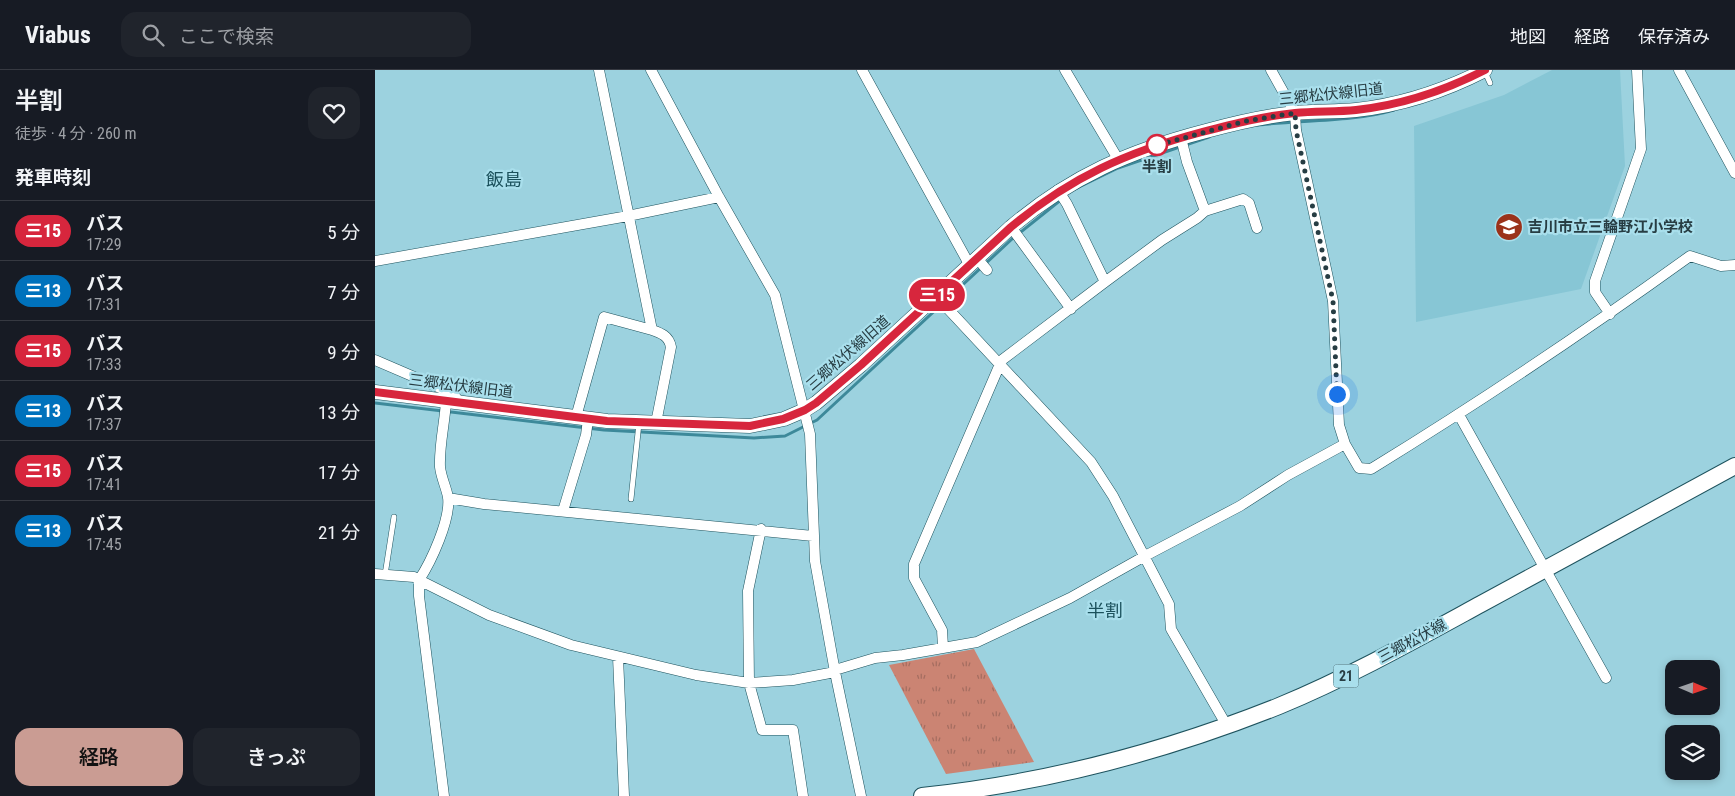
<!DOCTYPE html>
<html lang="ja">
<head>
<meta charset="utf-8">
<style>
  :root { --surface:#171b24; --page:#20242c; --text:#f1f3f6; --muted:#9ea1a6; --line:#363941; --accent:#ca9c93 }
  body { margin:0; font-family:"Roboto Condensed","Noto Sans JP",sans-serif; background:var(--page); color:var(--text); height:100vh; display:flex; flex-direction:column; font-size:19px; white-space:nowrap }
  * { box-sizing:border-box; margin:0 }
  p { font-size:16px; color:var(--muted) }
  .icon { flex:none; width:28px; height:28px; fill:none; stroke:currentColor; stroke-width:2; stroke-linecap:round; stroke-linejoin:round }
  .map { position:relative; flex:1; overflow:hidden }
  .side { display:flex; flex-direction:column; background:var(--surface); width:375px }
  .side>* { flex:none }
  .badge { padding:0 10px; border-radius:16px; font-size:18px; line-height:32px }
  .needle { width:32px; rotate:92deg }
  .fabs { position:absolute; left:1290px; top:590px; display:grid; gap:10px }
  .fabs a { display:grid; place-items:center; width:55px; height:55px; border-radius:10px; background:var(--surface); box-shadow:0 2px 8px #0003; font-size:25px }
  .you { position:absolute; width:25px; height:25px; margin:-12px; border:4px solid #fff; border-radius:50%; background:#1a73e8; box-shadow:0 0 0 8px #1a73e833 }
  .map>.badge { position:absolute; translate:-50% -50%; box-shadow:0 0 0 2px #fff }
  h2 { padding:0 15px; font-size:19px; line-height:45px }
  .round { display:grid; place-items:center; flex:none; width:52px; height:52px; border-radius:15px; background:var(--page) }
  .head { display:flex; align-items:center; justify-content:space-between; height:85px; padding:0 15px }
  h1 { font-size:24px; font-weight:600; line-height:38px }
  .action { display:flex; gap:10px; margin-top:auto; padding:10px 15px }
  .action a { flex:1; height:58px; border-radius:15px; background:var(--accent); color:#111; font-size:20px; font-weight:600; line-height:58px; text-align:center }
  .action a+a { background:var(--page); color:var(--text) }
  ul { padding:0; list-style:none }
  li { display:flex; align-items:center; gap:15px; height:60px; padding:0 15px; border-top:1px solid var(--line) }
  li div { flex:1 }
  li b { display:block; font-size:19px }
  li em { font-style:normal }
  li .badge { min-width:55px; font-weight:700; text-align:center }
  header { display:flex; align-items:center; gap:30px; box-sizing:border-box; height:70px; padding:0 25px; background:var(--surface); border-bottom:1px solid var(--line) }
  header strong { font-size:24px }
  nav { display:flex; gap:28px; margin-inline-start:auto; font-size:18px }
  .search { width:350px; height:45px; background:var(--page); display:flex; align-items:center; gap:12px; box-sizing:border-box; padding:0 18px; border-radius:15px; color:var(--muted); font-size:19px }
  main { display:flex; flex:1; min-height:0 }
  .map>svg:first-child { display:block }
  .built { fill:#87c6d5 }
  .grass { fill:url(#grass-tufts) }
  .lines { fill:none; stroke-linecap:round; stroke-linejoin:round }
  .stream { stroke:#3d899a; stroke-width:3 }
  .service-casing { stroke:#1e535e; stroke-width:6 }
  .minor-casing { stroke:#1e535e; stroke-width:11 }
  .tertiary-casing { stroke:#1e535e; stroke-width:15 }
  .primary-casing { stroke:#1e535e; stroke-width:18 }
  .service { stroke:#fff; stroke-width:5 }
  .minor { stroke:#fff; stroke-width:10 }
  .tertiary { stroke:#fff; stroke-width:14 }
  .primary { stroke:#fff; stroke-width:16 }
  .line-casing { stroke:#fff; stroke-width:11 }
  .line { stroke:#d7263d; stroke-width:8 }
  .walk { stroke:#273d43; stroke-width:5; stroke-dasharray:0 9 }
  .stop-dot { fill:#fff; stroke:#d7263d; stroke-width:2.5 }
  .labels { text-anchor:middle; stroke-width:4.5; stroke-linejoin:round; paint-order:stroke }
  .shield { fill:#a9dfec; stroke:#4e6e76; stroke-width:1 }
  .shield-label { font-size:14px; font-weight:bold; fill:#273d43 }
  .street-label { font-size:15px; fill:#273d43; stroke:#a9dfec }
  .stop-label { font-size:15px; font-weight:bold; fill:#273d43; stroke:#a9dfec }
  .poi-label { font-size:15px; font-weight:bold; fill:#273d43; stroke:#a9dfec; text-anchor:start }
  .quarter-label { font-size:18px; fill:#1b515c; stroke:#a9dfec }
</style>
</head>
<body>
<header>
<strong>Viabus</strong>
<div class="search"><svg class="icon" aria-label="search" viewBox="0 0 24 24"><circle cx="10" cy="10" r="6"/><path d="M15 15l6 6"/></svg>ここで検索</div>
<nav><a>地図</a><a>経路</a><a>保存済み</a></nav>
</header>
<main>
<section class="side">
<div class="head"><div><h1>半割</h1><p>徒歩 · 4 分 · 260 m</p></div><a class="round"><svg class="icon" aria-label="heart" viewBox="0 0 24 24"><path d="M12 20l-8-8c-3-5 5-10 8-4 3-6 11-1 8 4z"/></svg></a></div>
<h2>発車時刻</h2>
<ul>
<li><span class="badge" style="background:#d7263d;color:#fff">三15</span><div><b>バス</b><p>17:29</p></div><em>5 分</em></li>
<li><span class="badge" style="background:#0072bc;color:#fff">三13</span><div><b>バス</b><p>17:31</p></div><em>7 分</em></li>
<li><span class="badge" style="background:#d7263d;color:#fff">三15</span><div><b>バス</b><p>17:33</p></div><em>9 分</em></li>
<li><span class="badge" style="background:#0072bc;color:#fff">三13</span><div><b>バス</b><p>17:37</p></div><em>13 分</em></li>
<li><span class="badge" style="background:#d7263d;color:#fff">三15</span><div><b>バス</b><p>17:41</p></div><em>17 分</em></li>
<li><span class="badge" style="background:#0072bc;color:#fff">三13</span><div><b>バス</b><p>17:45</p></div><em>21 分</em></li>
</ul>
<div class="action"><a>経路</a><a>きっぷ</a></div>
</section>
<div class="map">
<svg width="1360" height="726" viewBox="0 0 1360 726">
  <defs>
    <pattern id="grass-tufts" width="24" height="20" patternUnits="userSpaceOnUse" patternTransform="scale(1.25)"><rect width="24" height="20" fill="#cb8473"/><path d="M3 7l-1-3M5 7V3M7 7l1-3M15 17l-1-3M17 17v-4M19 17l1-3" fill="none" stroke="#a56d60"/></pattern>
  </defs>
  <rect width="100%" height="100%" fill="#9cd2df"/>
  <path class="built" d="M1177,0h68l5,96 -44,123 -165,33 -2,-196 90,-31z"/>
  <path class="grass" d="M599,579l60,113 -88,12 -57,-109z"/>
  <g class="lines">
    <path class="stream" d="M883,55c43,-5 96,-3 136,-15
      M700,119l43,-21 91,-31
      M0,333l229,27 150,8 31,-2 32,-16 195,-181 50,-40"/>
    <g class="service-casing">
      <path id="service" d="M1110,2l5,11
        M256,429l8,-76
        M10,505l9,-58"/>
    </g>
    <g class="minor-casing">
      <path id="minor" d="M276,0l68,127 56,98 4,16 31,123 5,127 20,111 26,124
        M487,0l107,194
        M690,0l53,89
        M896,0l24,43 1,17 37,171 6,124 6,19 14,24 12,1c109,-67 215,-138 319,-213l31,10 14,-1
        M1304,0l56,103
        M806,68l6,24 18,49
        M683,120l9,14 38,78
        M636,157l60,82
        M601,187l11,13
        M0,191l253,-45 91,-19
        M561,226l155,166 22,34 56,108 2,25 56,97
        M1235,244l-15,-22v-11l46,-132 -4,-79
        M277,260c9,3 17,6 19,17l-15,76
        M0,290l72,31 7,4 5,7
        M623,293l107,-81 57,-42 35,-22 8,-7 38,-12 6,4 8,25
        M1084,345l147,263
        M201,347l28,-100 48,13 -53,-260
        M73,428l36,6 329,32
        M188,441l23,-76 2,-16
        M386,459l-13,62 1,92 13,47h31l10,66
        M0,504l39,3 5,3c12,-18 32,-61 29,-83 -2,-10 -7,-20 -8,-30 -1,-22 5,-45 6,-66
        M568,577l-1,-17 -28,-52v-14l86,-200
        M243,587l6,139
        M460,600l40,-12 28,-3 74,-13 93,-44 75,-42 95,-50 48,-31 57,-31
        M69,726l-25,-200v-16l70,35 82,30 125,30 53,8 44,-3 42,-8"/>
    </g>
    <g class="tertiary-casing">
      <path id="tertiary" d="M0,322l232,29 143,5 34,-7 21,-9 11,-7 45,-38 150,-138c61,-51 118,-76 195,-96 29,-8 59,-15 89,-18 20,-2 41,-1 61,-3 46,-5 88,-19 129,-40"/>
    </g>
    <g class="primary-casing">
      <path id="primary" d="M547,726c123,-13 242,-44 357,-90 70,-29 136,-66 202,-102 85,-46 169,-92 254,-138"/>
    </g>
    <use href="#service" class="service"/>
    <use href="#minor" class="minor"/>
    <use href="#tertiary" class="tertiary"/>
    <use href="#primary" class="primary"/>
  </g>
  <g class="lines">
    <g class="line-casing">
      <path id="line" d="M0,322l232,29 143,5 33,-7 22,-9 11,-7 45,-38 150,-138c60,-50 116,-75 191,-95 31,-8 62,-16 93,-19 20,-2 41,-1 61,-3 46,-5 88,-19 129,-40"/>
    </g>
    <use href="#line" class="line"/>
    <path class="walk" d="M782,75l-3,1 92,-25 49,-8 1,17 37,171 4,93"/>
  </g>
  <defs>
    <g id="school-disc" transform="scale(1.4375)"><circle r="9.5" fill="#9b321a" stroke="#a9dfec"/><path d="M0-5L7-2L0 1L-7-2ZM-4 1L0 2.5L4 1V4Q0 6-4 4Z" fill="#fff"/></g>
  </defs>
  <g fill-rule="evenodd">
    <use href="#school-disc" x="1134" y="157"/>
  </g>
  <circle class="stop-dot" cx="782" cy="75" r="10"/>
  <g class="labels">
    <rect class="shield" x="958.5" y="594.5" width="25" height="23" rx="4"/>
    <g class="shield-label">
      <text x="971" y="611">21</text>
    </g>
    <g class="street-label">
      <text transform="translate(956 24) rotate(-6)" y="5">三郷松伏線旧道</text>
      <text transform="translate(473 283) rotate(-41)" y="5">三郷松伏線旧道</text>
      <text transform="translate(86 316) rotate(7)" y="5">三郷松伏線旧道</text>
      <text transform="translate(1037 571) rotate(-28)" y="5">三郷松伏線</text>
    </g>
    <g class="stop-label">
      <text x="782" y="102">半割</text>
    </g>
    <g class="poi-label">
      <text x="1153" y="162">吉川市立三輪野江小学校</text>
    </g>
    <g class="quarter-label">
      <text x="129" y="116">飯島</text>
      <text x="730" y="547">半割</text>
    </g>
  </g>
</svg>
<div class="fabs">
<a><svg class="needle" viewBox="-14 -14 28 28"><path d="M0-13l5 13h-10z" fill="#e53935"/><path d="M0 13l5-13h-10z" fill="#9ea1a6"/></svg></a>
<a><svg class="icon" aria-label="layers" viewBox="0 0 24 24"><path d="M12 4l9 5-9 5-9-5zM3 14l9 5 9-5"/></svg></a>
</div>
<div class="you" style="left:962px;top:324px"></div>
<b class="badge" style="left:562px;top:225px;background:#d7263d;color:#fff">三15</b>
</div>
</main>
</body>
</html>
